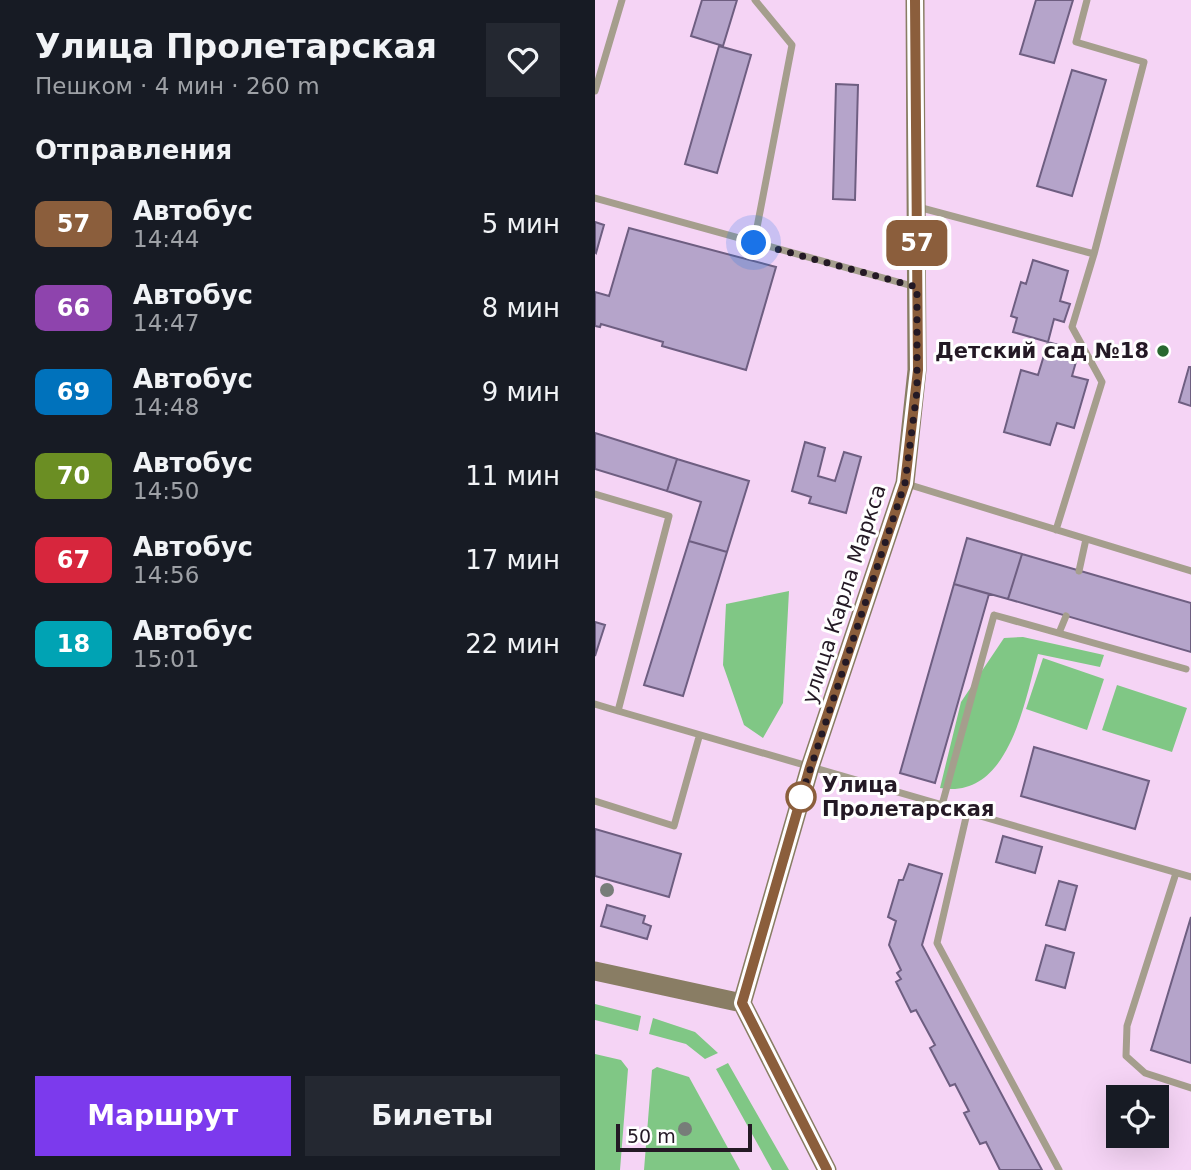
<!DOCTYPE html>
<html lang="ru">
<head>
<meta charset="utf-8">
<style>
  :root { --surface:#171b24; --page:#242831; --text:#f1f3f6; --muted:#9ea1a6; --accent:#7c3aed }
  body { margin:0; font-family:"DejaVu Sans",sans-serif; background:var(--page); color:var(--text); height:100vh; display:flex; flex-direction:column; font-size:26px; white-space:nowrap }
  * { box-sizing:border-box; margin:0 }
  p { font-size:23px; color:var(--muted) }
  .icon { flex:none; width:38px; height:38px; fill:none; stroke:currentColor; stroke-width:2; stroke-linecap:round; stroke-linejoin:round }
  .map { position:relative; flex:1; overflow:hidden }
  .drawer { display:flex; flex-direction:column; background:var(--surface); width:595px }
  .drawer>* { flex:none }
  .badge { padding:0 14px; border-radius:10px; font-size:24px; line-height:46px }
  .fabs { position:absolute; left:511px; top:1085px; display:grid; gap:14px }
  .fabs a { display:grid; place-items:center; width:63px; height:63px; border-radius:0px; background:var(--surface); box-shadow:0 7px 28px #0002; font-size:35px }
  .scale { position:absolute; left:21px; bottom:18px; width:136px; box-sizing:border-box; padding-left:7px; border:4px solid #241925; border-top:0; font-size:19px; line-height:24px; white-space:nowrap; color:#241925; -webkit-text-stroke:5px #fff; paint-order:stroke }
  .you { position:absolute; width:35px; height:35px; margin:-18px; border:5px solid #fff; border-radius:50%; background:#1a73e8; box-shadow:0 0 0 10px #1a73e833 }
  .map>.badge { position:absolute; translate:-50% -50%; box-shadow:0 0 0 4px #fff }
  h2 { padding:0 35px; font-size:26px; line-height:63px }
  .round { display:grid; place-items:center; flex:none; width:74px; height:74px; border-radius:0px; background:var(--page) }
  .headline { display:flex; align-items:center; justify-content:space-between; height:119px; padding:0 35px }
  h1 { font-size:33px; font-weight:600; line-height:52px }
  .primary-button { display:flex; gap:14px; margin-top:auto; padding:14px 35px }
  .primary-button a { flex:1; height:80px; border-radius:0px; background:var(--accent); color:#fff; font-size:28px; font-weight:600; line-height:80px; text-align:center }
  .primary-button a+a { background:var(--page); color:var(--text) }
  ul { padding:0; list-style:none }
  li { display:flex; align-items:center; gap:21px; height:84px; padding:0 35px }
  li div { flex:1 }
  li b { display:block; font-size:26px }
  li em { font-style:normal }
  li .badge { min-width:77px; font-weight:700; text-align:center }
  main { display:flex; flex:1; min-height:0 }
  .map>svg:first-child { display:block }
  .green { fill:#80c785 }
  .building { fill:#b5a4ca; stroke:#6e5e81; stroke-width:2 }
  .lines { fill:none; stroke-linecap:round; stroke-linejoin:round }
  .lane { stroke:#a59e8d; stroke-width:7 }
  .secondary { stroke:#897d64; stroke-width:19 }
  .tree { fill:#777d79 }
  .line-casing { stroke:#fff; stroke-width:16 }
  .line { stroke:#8b5e3c; stroke-width:10 }
  .walk { stroke:#241925; stroke-width:7; stroke-dasharray:0 12.6 }
  .poi-dot { fill:#28662f; stroke:#fff; stroke-width:2.5 }
  .stop-dot { fill:#fff; stroke:#8b5e3c; stroke-width:3.5 }
  .labels { text-anchor:middle; stroke-width:6; stroke-linejoin:round; paint-order:stroke }
  .poi-label { font-size:21px; font-weight:bold; fill:#241925; stroke:#fff; text-anchor:end }
  .street-label { font-size:21px; fill:#241925; stroke:#fff }
  .stop-label { font-size:21px; font-weight:bold; fill:#241925; stroke:#fff; text-anchor:start }
</style>
</head>
<body>
<main>
<section class="drawer">
<div class="headline"><div><h1>Улица Пролетарская</h1><p>Пешком · 4 мин · 260 m</p></div><a class="round"><svg class="icon" aria-label="heart" viewBox="0 0 24 24"><path d="M12 20l-8-8c-3-5 5-10 8-4 3-6 11-1 8 4z"/></svg></a></div>
<h2>Отправления</h2>
<ul>
<li><span class="badge" style="background:#8b5e3c;color:#fff">57</span><div><b>Автобус</b><p>14:44</p></div><em>5 мин</em></li>
<li><span class="badge" style="background:#8e44ad;color:#fff">66</span><div><b>Автобус</b><p>14:47</p></div><em>8 мин</em></li>
<li><span class="badge" style="background:#0072bc;color:#fff">69</span><div><b>Автобус</b><p>14:48</p></div><em>9 мин</em></li>
<li><span class="badge" style="background:#6b8e23;color:#fff">70</span><div><b>Автобус</b><p>14:50</p></div><em>11 мин</em></li>
<li><span class="badge" style="background:#d7263d;color:#fff">67</span><div><b>Автобус</b><p>14:56</p></div><em>17 мин</em></li>
<li><span class="badge" style="background:#00a3b4;color:#fff">18</span><div><b>Автобус</b><p>15:01</p></div><em>22 мин</em></li>
</ul>
<div class="primary-button"><a>Маршрут</a><a>Билеты</a></div>
</section>
<div class="map">
<svg width="596" height="1170" viewBox="0 0 596 1170">
  <rect width="100%" height="100%" fill="#f5d4f5"/>
  <path class="green" d="M194,591l-6,112 -20,35 -19,-13 -21,-60 3,-61z
    M428,637l81,18 -4,12 -62,-13c-14,49 -29,146 -98,134l21,-86 43,-64z
    M448,658l61,21 -17,51 -61,-21z
    M522,685l70,23 -15,44 -70,-22z
    M0,1004l46,12 -3,15 -43,-11z
    M58,1018l42,14 23,21 -13,6 -19,-15 -37,-10z
    M0,1054l26,6 7,9 -8,101h-25z
    M133,1063l61,107h-17l-56,-101z
    M62,1067l32,10 51,93h-96l8,-100z"/>
  <path class="building" d="M107,0h35l-14,46 -32,-10z
    M441,0h37l-19,63 -34,-9z
    M124,46l32,9 -34,118 -32,-9z
    M477,70l34,10 -34,116 -35,-10z
    M241,84l22,1 -3,115 -22,-1z
    M0,222l9,3 -8,28 -1,-1z
    M34,228l147,39 -30,103 -84,-24 1,-4 -62,-18 -1,3 -5,-1v-34l14,4z
    M438,260l35,11 -8,30 10,3 -6,18 -10,-3 -6,23 -35,-10 4,-14 -6,-2 10,-34 5,2z
    M453,342l31,9 -7,25 16,4 -14,48 -17,-5 -7,22 -46,-13 17,-62 17,5z
    M594,367h2v39l-12,-4z
    M0,433l82,26 -10,32 -72,-22z
    M210,442l20,6 -7,28 17,5 9,-29 17,5 -15,56 -37,-10 2,-6 -19,-6z
    M82,459l72,22 -22,71 -38,-11 12,-39 -34,-11z
    M372,538l55,16 -14,45 -54,-15z
    M94,541l38,11 -44,144 -39,-11z
    M427,554l169,49v49l-183,-53z
    M359,584l35,10 -54,189 -35,-10z
    M0,622l10,3 -10,31z
    M439,747l115,34 -14,48 -114,-33z
    M0,829l86,25 -12,43 -74,-21z
    M408,836l39,11 -7,26 -39,-11z
    M314,864l33,10 -20,71 120,225h-42l-14,-28 -6,2 -16,-31 5,-2 -14,-27 -5,2 -20,-38 5,-3 -19,-35 -5,2 -15,-30 5,-3 -4,-6 4,-3 -12,-25 7,-24 -8,-4 11,-37h4z
    M464,881l18,5 -12,44 -19,-5z
    M12,905l38,11 -2,7 8,3 -4,13 -46,-13z
    M596,917v146l-40,-13z
    M451,945l28,8 -9,35 -29,-8z"/>
  <g class="lines">
    <path class="lane" d="M0,91l27,-91
      M0,198l321,89
      M323,207l176,47 50,-192 -68,-20 11,-42
      M159,243l38,-198 -37,-45
      M312,484l284,87
      M0,494l74,22 -51,195 573,166
      M461,530l46,-148 -30,-55 22,-73
      M484,571l7,-32
      M464,633l7,-17
      M0,704l23,7
      M0,801l79,25 25,-89
      M347,805l52,-190 192,54
      M372,813l-30,130 122,227
      M581,873l-49,153 -1,30 19,17 46,15"/>
    <path class="secondary" d="M0,971l147,32
      M232,1170l-85,-167 68,-236 95,-284 12,-113 -2,-370"/>
  </g>
  <g class="tree">
    <circle cx="12" cy="890" r="7"/>
    <circle cx="90" cy="1129" r="7"/>
  </g>
  <g class="lines">
    <g class="line-casing">
      <path id="line" d="M232,1170l-85,-167 68,-236 95,-284 13,-113 -3,-370"/>
    </g>
    <use href="#line" class="line"/>
    <path class="walk" d="M159,243l163,44v104l-12,92 -104,314"/>
  </g>
  <circle class="poi-dot" cx="568" cy="351" r="7"/>
  <circle class="stop-dot" cx="206" cy="797" r="14"/>
  <g class="labels">
    <g class="poi-label">
      <text x="554" y="358">Детский сад №18</text>
    </g>
    <g class="street-label">
      <text transform="translate(249 594) rotate(-72)" y="7">улица Карла Маркса</text>
    </g>
    <g class="stop-label">
      <text x="227" y="792">Улица<tspan x="227" dy="24">Пролетарская</tspan></text>
    </g>
  </g>
</svg>
<div class="fabs">
<a><svg class="icon" aria-label="locate" viewBox="0 0 24 24"><circle cx="12" cy="12" r="6"/><path d="M12 2v4M12 18v4M2 12h4M18 12h4"/></svg></a>
</div>
<div class="scale">50 m</div>
<div class="you" style="left:159px;top:243px"></div>
<b class="badge" style="left:322px;top:243px;background:#8b5e3c;color:#fff">57</b>
</div>
</main>
</body>
</html>
